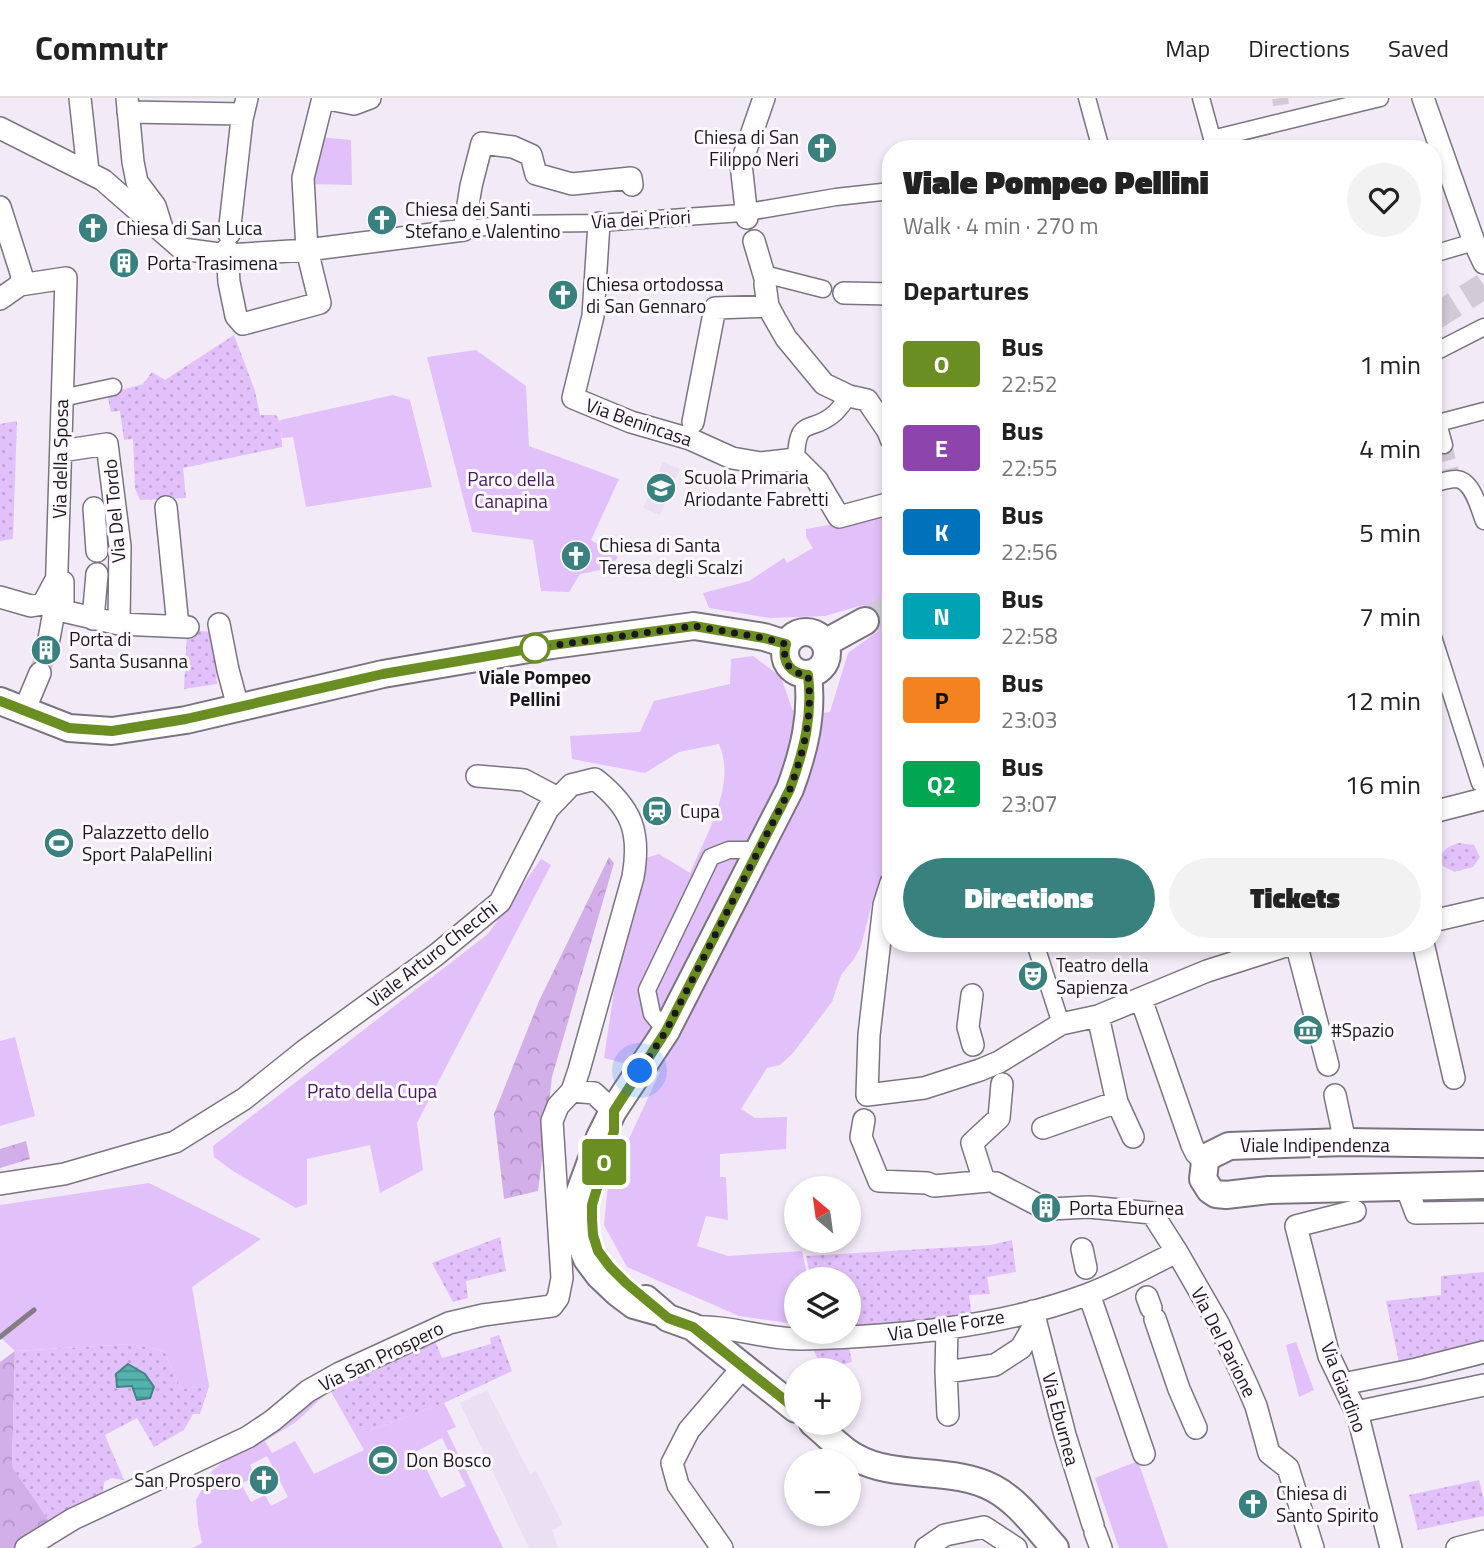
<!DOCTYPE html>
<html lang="en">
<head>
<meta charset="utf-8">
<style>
  :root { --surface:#fff; --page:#f2f2f2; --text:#222; --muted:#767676; --line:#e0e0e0; --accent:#39817e }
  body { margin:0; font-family:"Titillium Web",sans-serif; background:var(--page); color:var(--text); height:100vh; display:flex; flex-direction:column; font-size:26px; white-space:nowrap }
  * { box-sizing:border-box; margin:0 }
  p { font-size:23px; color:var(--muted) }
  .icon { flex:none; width:38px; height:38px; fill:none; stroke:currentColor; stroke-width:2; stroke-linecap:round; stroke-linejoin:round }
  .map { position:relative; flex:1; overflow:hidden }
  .drawer { position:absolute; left:882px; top:42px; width:560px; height:812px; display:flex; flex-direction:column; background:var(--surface); border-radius:28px; box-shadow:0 4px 10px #0003 }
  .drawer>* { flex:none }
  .badge { padding:0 14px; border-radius:5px; font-size:24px; line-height:46px }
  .needle { width:46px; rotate:331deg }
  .controls { position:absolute; left:784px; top:1078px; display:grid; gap:14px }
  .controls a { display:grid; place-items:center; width:77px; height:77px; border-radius:50%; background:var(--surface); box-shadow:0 4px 10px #0003; font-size:35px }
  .you { position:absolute; width:35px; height:35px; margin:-18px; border:5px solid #fff; border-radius:50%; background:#1a73e8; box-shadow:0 0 0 10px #1a73e833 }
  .map>.badge { position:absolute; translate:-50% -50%; box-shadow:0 0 0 4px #fff }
  h2 { padding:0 21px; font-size:26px; line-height:63px }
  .round { display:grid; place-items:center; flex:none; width:74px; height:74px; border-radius:37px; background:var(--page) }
  .head { display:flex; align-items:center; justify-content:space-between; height:119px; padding:0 21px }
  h1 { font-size:33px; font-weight:800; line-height:52px }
  .action { display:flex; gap:14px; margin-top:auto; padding:14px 21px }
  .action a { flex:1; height:80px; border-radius:42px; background:var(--accent); color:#fff; font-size:28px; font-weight:800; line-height:80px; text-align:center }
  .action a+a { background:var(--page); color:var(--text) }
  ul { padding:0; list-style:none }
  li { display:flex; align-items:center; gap:21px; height:84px; padding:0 21px }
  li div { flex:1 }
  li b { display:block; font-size:26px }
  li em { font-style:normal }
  li .badge { min-width:77px; font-weight:700; text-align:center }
  header { display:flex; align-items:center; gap:42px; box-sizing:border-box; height:98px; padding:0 35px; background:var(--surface); border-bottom:2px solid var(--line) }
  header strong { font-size:33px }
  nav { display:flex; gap:38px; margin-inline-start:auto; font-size:24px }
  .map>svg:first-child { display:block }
  .built { fill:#ebdff3 }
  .green { fill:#e2c0fa; fill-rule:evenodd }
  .forest { fill:url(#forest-crowns) }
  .garden { fill:url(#garden-dots) }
  .water { fill:url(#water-rules); stroke:#438482; stroke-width:2 }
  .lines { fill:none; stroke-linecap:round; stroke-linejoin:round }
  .pedestrian-tunnel { stroke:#d2cad6; stroke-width:16; stroke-dasharray:16 8; stroke-linecap:butt }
  .minor-tunnel { stroke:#d2cad6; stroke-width:21; stroke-dasharray:21 10; stroke-linecap:butt }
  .tertiary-tunnel { stroke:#d2cad6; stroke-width:26; stroke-dasharray:26 13; stroke-linecap:butt }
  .pedestrian-casing { stroke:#7b7480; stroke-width:19 }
  .minor-casing { stroke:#7b7480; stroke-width:24 }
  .tertiary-casing { stroke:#7b7480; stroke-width:30 }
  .pedestrian { stroke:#fff; stroke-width:16 }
  .minor { stroke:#fff; stroke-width:21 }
  .tertiary { stroke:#fff; stroke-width:26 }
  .rail { stroke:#827c85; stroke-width:5 }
  .line-casing { stroke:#fff; stroke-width:16 }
  .line { stroke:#6b8e23; stroke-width:10 }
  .walk { stroke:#1b181d; stroke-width:7; stroke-dasharray:0 12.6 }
  .stop-dot { fill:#fff; stroke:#6b8e23; stroke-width:3.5 }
  .labels { text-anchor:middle; stroke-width:6; stroke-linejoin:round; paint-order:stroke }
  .poi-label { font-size:19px; fill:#1b181d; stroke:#fdf9ff; text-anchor:start }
  .street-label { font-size:19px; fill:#1b181d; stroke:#fdf9ff }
  .park-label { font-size:19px; fill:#45195d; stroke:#fdf9ff }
  .stop-label { font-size:19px; font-weight:bold; fill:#1b181d; stroke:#fdf9ff }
</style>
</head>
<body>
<header>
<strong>Commutr</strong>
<nav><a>Map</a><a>Directions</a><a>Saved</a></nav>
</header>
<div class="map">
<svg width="1484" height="1450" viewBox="0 0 1484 1450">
  <defs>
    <pattern id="forest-crowns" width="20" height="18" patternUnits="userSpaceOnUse" patternTransform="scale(1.75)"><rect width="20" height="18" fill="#d2afe9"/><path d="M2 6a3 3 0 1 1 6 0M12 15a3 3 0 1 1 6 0" fill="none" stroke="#b496c7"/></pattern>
    <pattern id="garden-dots" width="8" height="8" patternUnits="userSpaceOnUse" patternTransform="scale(1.75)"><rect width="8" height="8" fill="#e2c0fa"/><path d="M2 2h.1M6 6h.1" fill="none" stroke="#c1a4d6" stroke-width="1.8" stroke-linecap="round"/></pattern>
    <pattern id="water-rules" width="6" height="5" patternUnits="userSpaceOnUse" patternTransform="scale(1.75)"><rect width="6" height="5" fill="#54b2ad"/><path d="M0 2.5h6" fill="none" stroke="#45908c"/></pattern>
  </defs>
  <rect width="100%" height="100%" fill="#f2eaf7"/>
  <path class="built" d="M663,364l17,7 -20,46 -17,-7z
    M487,1292l43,84 6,-3 27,54 -11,5 6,18h-29l-69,-145z"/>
  <path class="green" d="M319,39l32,3 1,45 -44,-1z
    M476,252l50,36 3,60 90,33 -28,61 27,17 -8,11 -30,6 -11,18 -28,-1 -8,-51 -61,-8 -45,-175z
    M393,297l17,5 22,87 -126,20 -13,-70 -11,1 -2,-18z
    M891,416v343l-19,46 -11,43 -7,13 -13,16 -9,27 -39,51 -13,12 -13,3 -26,41 14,9 32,-1 -1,32 -66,5v23h6l2,43 -22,-4 -9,30 31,10 74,-5 6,28h-12v45l-57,-8 -112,-49 -23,-42 4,-41 52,-112 -56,-14 11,-73 31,-127 13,-4 31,19c16,-38 47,-88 29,-129l-40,8 -34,21 -73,-14 -2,-23 70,-4 14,-31 76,-17 1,-25 22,-3 28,21 11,32 7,7 31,-4 18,-59 30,-22 -15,-26 -38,11 -55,2 -61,-10 -6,-15 46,-12 35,-23 3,5 26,-15 -7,-11v-8z
    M541,761l10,6 -134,258 6,47 -43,23 -10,-48 -63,14v45l-11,4 -63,-37 -19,-14 -1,-11 275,-212z
    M15,939l20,79 -35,10v-85z
    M149,1085l112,56 -69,48 17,99 -28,3 -17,-38 -33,-7 -116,7 -15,-14v-132z
    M1296,1244l18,48 -15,7 -13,-52z
    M357,1272l11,61 76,-28 12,24 -9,4 56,117h-310l9,-5 -4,-19 -2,-24 16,-29 24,-19zM330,1292l34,60 -50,24 -19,-33 -23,12 -7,-12 31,-19zM442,1340l24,48 -25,12 -24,-47zM267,1358l21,41 -17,9 -6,-11 -14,7 -10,-18 15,-8 -6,-11z
    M1138,1363l30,87h-49l-24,-70z"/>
  <path class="forest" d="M609,759l5,6 -62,214 -14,114 -34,8 -10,-85 45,-113z
    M26,1043l4,18 -30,9v-19z
    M15,1253l-3,115 38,56 -9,26h-41v-186z"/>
  <path class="garden" d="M234,237l21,56 5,24h16l5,9 1,23 -99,21 3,30 -46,2 -5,-11 -2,-50 -9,1 -4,-29 -9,1 -4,-18 36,-10 9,-12 13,8z
    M17,323l-4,118 -13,2v-117z
    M187,532l26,2 4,52 -33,5z
    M1459,745l15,2 6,12 -7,10 -19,5 -11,-6c-6,-13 4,-20 16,-23z
    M500,1139l6,34 -40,10 2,17 -15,4 -21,-39z
    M1012,1142l4,32 -29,5 3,17 -21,1 3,22 -123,14v-52h-38l-5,-23 185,-11z
    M1484,1174v75l-30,8 -55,7 -13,-61 55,-6v-19z
    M499,1237l13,36 -68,32 -76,28 -15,-7 -11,-22 4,-15 11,-17 76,-34 9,22 49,-14 -1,-6z
    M848,1244l4,20 -29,8 -11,-23z
    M131,1246l33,7 17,38 28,-3 -9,28h-7l-9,16 -30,17 -17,-29 -32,17 19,45 -13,-2 -7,4 -2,18 -52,22 -38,-55 3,-116z
    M1479,1382l5,21v15l-66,14 -9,-35z"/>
  <path class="water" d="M128,1266l17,10 9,13 -4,11 -13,2 -5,-14 -15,1 -1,-13z"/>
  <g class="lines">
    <path class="pedestrian-tunnel" d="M1280,0l1,7
      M1444,347l8,31"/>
    <path class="minor-tunnel" d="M40,575l9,-34"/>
    <path class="tertiary-tunnel" d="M1433,220l51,-32
      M865,523l26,-14"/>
    <g class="pedestrian-casing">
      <path id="pedestrian" d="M1087,0l14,51
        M1201,0l14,51
        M1212,41l168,-41
        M464,132l40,-6 95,-1 143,-10 94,-16 55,-6
        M1433,156l41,-12
        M764,176l59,15
        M1433,255l51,-26
        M62,300l51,-11
        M1444,347l-6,-22 46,-12
        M798,363l-2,-2c1,-45 15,-24 39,-46 5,-5 10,-12 14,-17
        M1433,386c7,-2 16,-5 23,-5 17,1 23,30 28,42
        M1433,539l47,146
        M1035,845l26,81
        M666,933l-14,-17 -5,-24 64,-133 18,-7h29"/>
    </g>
    <g class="minor-casing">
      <path id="minor" d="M80,0l8,73
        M127,0l6,64 4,20 18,24 7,22
        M323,0l31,6 16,-6
        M1423,0l51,144 10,21
        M128,14l115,2
        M0,30l103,52 79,69 45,6 80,-5 157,-20 7,-44 11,-43 31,4 18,8 5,19 36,10 59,-6 1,7
        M0,109l22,69 -2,9
        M747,120l-6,-54 23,-66
        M599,125l-6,93 -20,82 58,24 59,17 42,19 29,5 35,-4
        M229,136l13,-115 5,-21
        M754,143l11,37
        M227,151l2,33 7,34 7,8 77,-21 -13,-53 -4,-72 20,-80
        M765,186l3,22 7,13 11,19 38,46 25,12 18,4 21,31 3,8
        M844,195l47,1
        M0,201l20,-14 46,-7 -10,322 -7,39
        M693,324l22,-114 53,-2
        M61,353l46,-7 13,102 -1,78
        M798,363l19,19 22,37 52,-14
        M166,409l12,119
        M94,410l3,43
        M0,499l31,9 12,-2 14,-26 6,4v29l56,13 69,3
        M93,521l4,-45
        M219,526l9,46 10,37
        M24,613l16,-38
        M477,678l47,4 34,18
        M1433,714l51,-13
        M891,785l-7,22 -15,130 -2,60 57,-7 56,-18 19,-8 62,-38 37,-8 109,-45 88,-28
        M1433,820l8,1 43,-10
        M1296,845l32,122
        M1423,845l31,135
        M972,897l-4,32 5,18
        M1141,901l51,146 4,8 9,9
        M572,993l22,2 19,18
        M1335,997l10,47
        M1117,1004l16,35
        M864,1022l-3,17 18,44 48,2 7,3 54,-5
        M1043,1030l74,-26 -19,-86
        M984,1083l-12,-38 27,-25 3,-34
        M996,1085l46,24
        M0,1086l64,-10 111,-32 69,-43 60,-48 132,-96 64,-53 48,-93 23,-24 24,-6c37,29 46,53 38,98l-54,193 -7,21 -14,15 -6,15 10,157 -4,20 -6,8 -69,9 -34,8 -109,50 -32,18 -36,30 -24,16 -175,82 -47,29
        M1406,1088l10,27 68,-1
        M1355,1113l-59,15 33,130 29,60 33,132
        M1082,1151l4,19
        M1177,1154l42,73 28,60 9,21 13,47 19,15 25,80
        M1089,1196l55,160
        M1147,1199l4,11
        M1033,1213l32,124 28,90
        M1155,1221l24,70 17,39
        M693,1229c38,-2 73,13 110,12 94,-3 194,-11 283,-44 31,-11 61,-29 91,-43l-25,-39 -63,-6 -39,2
        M947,1230l-1,44 2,43
        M946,1274l49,-7 26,-17 15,-26
        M1343,1286l74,-15 67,-17
        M1356,1314l128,-27
        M1095,1434l6,16
        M722,1450l-44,-63 -6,-22 17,-33 54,-63
        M926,1450l19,-13 39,-8 32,21
        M1457,1450l27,-7"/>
    </g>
    <g class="tertiary-casing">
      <path id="tertiary" d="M785 555a21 21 0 1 1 42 0a21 21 0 1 1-42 0Z
        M825,545l40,-22
        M0,603l69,27 43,3 74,-11 197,-46 169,-29 142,-19 70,11 22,7
        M1484,1046l-139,-2 -116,4 -20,10 -4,6 -2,17 7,11 6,4 10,1 43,-5 215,-5
        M646,1201l22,19 25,9 103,82
        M659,1214l-25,-7 -16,-12 -19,-18 -12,-16 -8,-19 -3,-21 2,-22 22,-60 13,-26 53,-80 124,-242c14,-38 23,-74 18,-114
        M813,1325c14,11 27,26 42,34 40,23 97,9 138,31 25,13 43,39 62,60"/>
    </g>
    <use href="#pedestrian" class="pedestrian"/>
    <use href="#minor" class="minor"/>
    <use href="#tertiary" class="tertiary"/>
    <path class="rail" d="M0,1239l34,-27"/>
  </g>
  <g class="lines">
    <g class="line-casing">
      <path id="line" d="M0,603l69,27 43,3 74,-12 197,-45 169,-29 142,-19 70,12 22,6c-5,17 4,30 22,31 5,41 -4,75 -18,114l-124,242 -52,80v20l-22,74v14l1,16 5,16 12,16 16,16 42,35 25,9 103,82"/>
    </g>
    <use href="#line" class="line"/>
    <path class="walk" d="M535,550l159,-22 70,12 22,6c-5,17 4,30 22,31 5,41 -4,75 -18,114l-124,242 -26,40"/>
  </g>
  <defs>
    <g id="church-disc" transform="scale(1.575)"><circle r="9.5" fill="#39817e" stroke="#fdf9ff"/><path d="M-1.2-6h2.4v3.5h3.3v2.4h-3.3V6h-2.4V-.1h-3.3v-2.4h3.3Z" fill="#fff"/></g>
    <g id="building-disc" transform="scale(1.575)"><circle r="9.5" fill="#39817e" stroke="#fdf9ff"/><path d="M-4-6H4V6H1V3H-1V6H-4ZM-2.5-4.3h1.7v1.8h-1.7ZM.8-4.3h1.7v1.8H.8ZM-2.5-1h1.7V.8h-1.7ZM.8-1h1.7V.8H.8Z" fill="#fff"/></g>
    <g id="school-disc" transform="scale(1.575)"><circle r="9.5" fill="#39817e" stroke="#fdf9ff"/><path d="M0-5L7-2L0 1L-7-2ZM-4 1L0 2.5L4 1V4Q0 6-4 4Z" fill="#fff"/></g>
    <g id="station-disc" transform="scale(1.575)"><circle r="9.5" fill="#39817e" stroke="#fdf9ff"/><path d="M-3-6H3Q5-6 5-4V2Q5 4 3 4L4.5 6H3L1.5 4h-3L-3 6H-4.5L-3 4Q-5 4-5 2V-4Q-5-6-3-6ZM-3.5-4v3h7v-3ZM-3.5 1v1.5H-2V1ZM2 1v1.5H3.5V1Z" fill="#fff"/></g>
    <g id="stadium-disc" transform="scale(1.575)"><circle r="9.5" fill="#39817e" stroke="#fdf9ff"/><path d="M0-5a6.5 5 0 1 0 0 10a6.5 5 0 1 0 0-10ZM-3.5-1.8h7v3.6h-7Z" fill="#fff"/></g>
    <g id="theatre-disc" transform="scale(1.575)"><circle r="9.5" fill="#39817e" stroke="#fdf9ff"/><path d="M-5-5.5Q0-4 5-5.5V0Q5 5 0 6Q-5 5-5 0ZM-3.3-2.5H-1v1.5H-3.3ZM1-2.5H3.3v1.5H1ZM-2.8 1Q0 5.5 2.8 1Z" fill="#fff"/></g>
    <g id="museum-disc" transform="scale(1.575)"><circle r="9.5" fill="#39817e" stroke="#fdf9ff"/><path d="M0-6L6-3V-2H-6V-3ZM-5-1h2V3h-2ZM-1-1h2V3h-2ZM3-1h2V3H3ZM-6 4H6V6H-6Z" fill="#fff"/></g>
  </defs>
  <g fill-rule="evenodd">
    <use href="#church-disc" x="822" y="50"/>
    <use href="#church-disc" x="382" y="122"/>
    <use href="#church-disc" x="93" y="130"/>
    <use href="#building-disc" x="124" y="165"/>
    <use href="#church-disc" x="563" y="197"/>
    <use href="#school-disc" x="661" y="390"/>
    <use href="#church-disc" x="576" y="458"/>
    <use href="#building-disc" x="46" y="552"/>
    <use href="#station-disc" x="657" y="713"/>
    <use href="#stadium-disc" x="59" y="745"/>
    <use href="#theatre-disc" x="1033" y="878"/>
    <use href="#museum-disc" x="1308" y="932"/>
    <use href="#building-disc" x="1046" y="1110"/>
    <use href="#stadium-disc" x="383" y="1362"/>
    <use href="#church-disc" x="264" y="1382"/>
    <use href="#church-disc" x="1253" y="1406"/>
  </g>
  <circle class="stop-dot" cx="535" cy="550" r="14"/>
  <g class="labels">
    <g class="poi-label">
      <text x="799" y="46" text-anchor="end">Chiesa di San<tspan x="799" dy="22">Filippo Neri</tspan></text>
      <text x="405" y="118">Chiesa dei Santi<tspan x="405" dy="22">Stefano e Valentino</tspan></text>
      <text x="116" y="137">Chiesa di San Luca</text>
      <text x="147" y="172">Porta Trasimena</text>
      <text x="586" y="193">Chiesa ortodossa<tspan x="586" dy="22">di San Gennaro</tspan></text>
      <text x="684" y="386">Scuola Primaria<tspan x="684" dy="22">Ariodante Fabretti</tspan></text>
      <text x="599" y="454">Chiesa di Santa<tspan x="599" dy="22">Teresa degli Scalzi</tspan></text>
      <text x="69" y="548">Porta di<tspan x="69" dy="22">Santa Susanna</tspan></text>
      <text x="680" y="720">Cupa</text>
      <text x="82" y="741">Palazzetto dello<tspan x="82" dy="22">Sport PalaPellini</tspan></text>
      <text x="1056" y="874">Teatro della<tspan x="1056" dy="22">Sapienza</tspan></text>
      <text x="1331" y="939">#Spazio</text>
      <text x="1069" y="1117">Porta Eburnea</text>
      <text x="406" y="1369">Don Bosco</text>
      <text x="241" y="1389" text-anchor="end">San Prospero</text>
      <text x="1276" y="1402">Chiesa di<tspan x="1276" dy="22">Santo Spirito</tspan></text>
    </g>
    <g class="street-label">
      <text transform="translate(641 121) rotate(-3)" y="7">Via dei Priori</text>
      <text transform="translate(639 324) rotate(19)" y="7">Via Benincasa</text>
      <text transform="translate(60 361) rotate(-89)" y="7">Via della Sposa</text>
      <text transform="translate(114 413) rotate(-95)" y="7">Via Del Tordo</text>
      <text transform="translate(432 856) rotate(-38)" y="7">Viale Arturo Checchi</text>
      <text x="1315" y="1054">Viale Indipendenza</text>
      <text transform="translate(946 1227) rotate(-9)" y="7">Via Delle Forze</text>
      <text transform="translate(1224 1244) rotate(63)" y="7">Via Del Parione</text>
      <text transform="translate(381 1258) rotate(-26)" y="7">Via San Prospero</text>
      <text transform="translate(1344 1289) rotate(69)" y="7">Via Giardino</text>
      <text transform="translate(1061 1321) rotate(75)" y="7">Via Eburnea</text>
    </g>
    <g class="park-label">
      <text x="511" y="388">Parco della<tspan x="511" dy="22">Canapina</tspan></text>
      <text x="372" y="1000">Prato della Cupa</text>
    </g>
    <g class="stop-label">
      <text x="535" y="586">Viale Pompeo<tspan x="535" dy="22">Pellini</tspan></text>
    </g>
  </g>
</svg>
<div class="controls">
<a><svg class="needle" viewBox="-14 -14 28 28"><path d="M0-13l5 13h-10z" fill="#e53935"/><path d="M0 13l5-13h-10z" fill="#767676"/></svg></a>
<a><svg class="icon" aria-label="layers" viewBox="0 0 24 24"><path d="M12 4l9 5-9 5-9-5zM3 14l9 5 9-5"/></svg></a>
<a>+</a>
<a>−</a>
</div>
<div class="you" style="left:640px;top:973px"></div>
<b class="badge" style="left:604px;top:1064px;background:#6b8e23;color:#fff">O</b>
<section class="drawer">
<div class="head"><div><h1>Viale Pompeo Pellini</h1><p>Walk · 4 min · 270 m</p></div><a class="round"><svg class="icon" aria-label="heart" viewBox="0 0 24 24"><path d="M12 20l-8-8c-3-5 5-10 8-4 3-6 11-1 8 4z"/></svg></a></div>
<h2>Departures</h2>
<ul>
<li><span class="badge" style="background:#6b8e23;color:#fff">O</span><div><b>Bus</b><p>22:52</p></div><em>1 min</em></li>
<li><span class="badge" style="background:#8e44ad;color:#fff">E</span><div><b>Bus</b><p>22:55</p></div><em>4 min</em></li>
<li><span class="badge" style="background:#0072bc;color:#fff">K</span><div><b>Bus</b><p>22:56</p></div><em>5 min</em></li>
<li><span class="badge" style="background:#00a3b4;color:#fff">N</span><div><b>Bus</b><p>22:58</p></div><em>7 min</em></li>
<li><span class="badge" style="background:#f58220;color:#111">P</span><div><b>Bus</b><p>23:03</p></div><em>12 min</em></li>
<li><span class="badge" style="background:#00a651;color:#fff">Q2</span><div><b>Bus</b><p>23:07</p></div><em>16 min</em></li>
</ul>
<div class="action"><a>Directions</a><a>Tickets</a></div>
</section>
</div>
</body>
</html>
